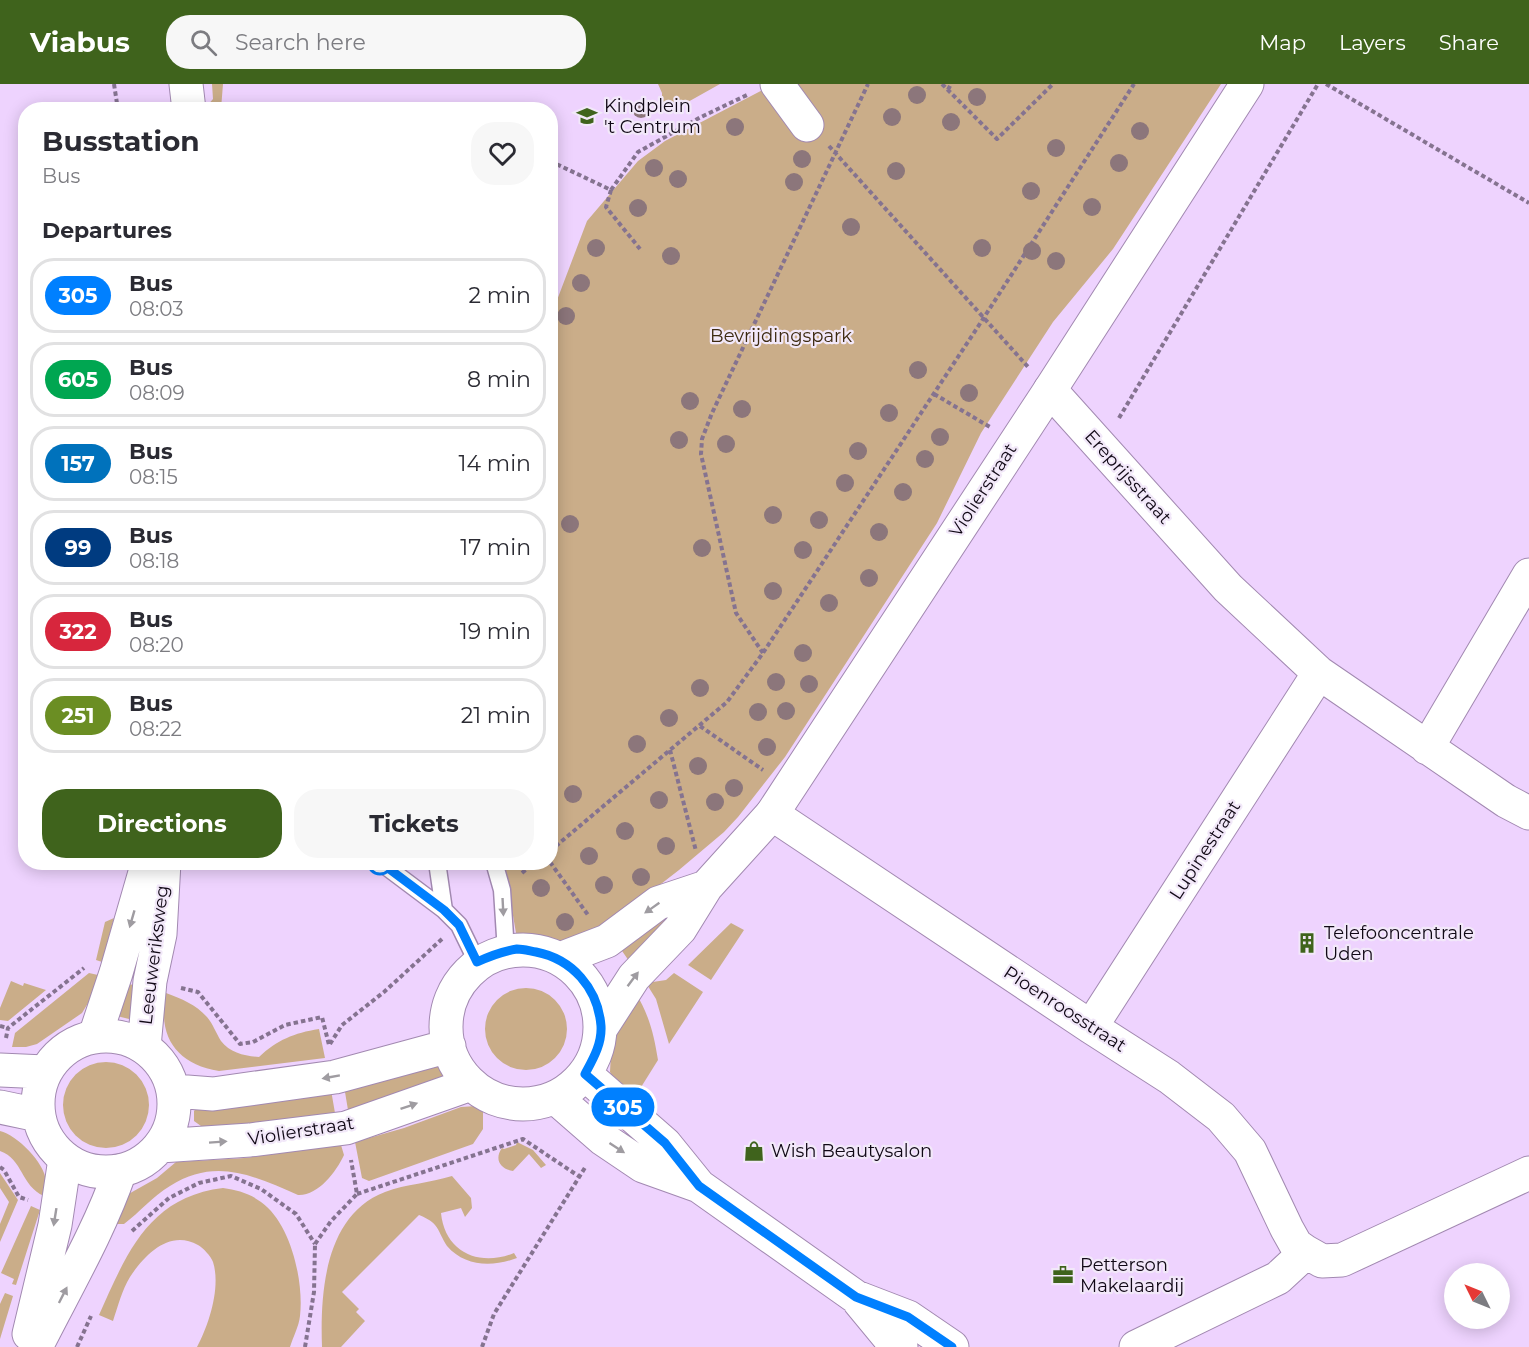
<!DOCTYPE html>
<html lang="en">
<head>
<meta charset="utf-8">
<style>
  :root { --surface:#fff; --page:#f7f7f7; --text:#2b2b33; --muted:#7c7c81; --line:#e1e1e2; --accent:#3f631c }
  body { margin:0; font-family:Montserrat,sans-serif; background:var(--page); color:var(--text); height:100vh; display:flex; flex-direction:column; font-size:22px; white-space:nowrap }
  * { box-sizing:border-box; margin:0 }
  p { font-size:20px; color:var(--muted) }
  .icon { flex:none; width:33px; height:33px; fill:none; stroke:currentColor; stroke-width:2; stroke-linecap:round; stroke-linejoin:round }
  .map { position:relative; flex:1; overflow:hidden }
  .drawer { position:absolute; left:18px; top:18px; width:540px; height:768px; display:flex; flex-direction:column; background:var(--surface); border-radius:24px; box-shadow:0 3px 15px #0003 }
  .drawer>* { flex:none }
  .badge { padding:0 12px; border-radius:20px; font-size:21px; line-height:39px }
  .needle { width:39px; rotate:313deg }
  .buttons { position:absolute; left:1444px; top:1179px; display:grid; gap:12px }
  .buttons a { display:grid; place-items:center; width:66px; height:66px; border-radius:50%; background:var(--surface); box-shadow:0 3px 15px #0003; font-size:30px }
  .map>.badge { position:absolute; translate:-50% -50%; box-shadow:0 0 0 3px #fff }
  h2 { padding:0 24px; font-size:22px; line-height:54px }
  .round { display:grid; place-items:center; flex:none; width:63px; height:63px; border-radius:24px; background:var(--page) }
  .overview { display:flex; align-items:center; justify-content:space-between; height:102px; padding:0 24px }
  h1 { font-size:28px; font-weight:700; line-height:45px }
  .action { display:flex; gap:12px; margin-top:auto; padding:12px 24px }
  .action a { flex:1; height:69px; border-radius:24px; background:var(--accent); color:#fff; font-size:24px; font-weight:700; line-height:69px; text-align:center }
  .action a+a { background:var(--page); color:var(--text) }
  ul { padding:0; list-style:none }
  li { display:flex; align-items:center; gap:18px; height:75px; margin:0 12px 9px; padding:0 12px; border:3px solid var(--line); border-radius:24px }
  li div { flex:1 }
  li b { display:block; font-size:22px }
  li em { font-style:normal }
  li .badge { min-width:66px; font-weight:700; text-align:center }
  header { display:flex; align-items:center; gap:36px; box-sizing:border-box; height:84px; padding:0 30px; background:var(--accent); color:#fff }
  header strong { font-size:28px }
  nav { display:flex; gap:33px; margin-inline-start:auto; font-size:21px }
  .search { width:420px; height:54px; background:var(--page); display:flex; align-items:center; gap:15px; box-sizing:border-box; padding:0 21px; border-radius:24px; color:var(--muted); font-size:22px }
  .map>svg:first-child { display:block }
  .green { fill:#caad89 }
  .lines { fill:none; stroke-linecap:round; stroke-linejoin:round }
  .service-casing { stroke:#a289b1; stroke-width:19 }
  .minor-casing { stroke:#a289b1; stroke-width:35 }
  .tertiary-casing { stroke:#a289b1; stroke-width:35 }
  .path { stroke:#857390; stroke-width:4; stroke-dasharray:4.5 3; stroke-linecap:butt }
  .service { stroke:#fff; stroke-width:16 }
  .minor { stroke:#fff; stroke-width:33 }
  .tertiary { stroke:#fff; stroke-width:33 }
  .tree { fill:#8c767b }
  .oneway { fill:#9f9ca1 }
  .line-casing { stroke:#fff; stroke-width:14 }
  .line { stroke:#0080ff; stroke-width:9 }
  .stop-dot { fill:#fff; stroke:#0080ff; stroke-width:3 }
  .labels { text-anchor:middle; stroke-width:4.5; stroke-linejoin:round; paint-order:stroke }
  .poi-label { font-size:18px; fill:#100815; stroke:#f2e8f9; text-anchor:start }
  .park-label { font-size:18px; fill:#3c2910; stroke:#f2e8f9 }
  .street-label { font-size:18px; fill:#100815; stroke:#f2e8f9 }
</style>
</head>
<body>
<header>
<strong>Viabus</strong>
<div class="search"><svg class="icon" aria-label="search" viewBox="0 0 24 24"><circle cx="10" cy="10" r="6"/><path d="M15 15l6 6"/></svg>Search here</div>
<nav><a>Map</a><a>Layers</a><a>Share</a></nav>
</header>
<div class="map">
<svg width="1529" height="1263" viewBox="0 0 1529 1263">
  <rect width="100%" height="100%" fill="#eed3fe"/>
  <path class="green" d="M212,0h11l-2,25h-15v-2l7,-8z
    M658,0h62l-50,28v-3l-8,-8v-8z
    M774,0h447l-108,165 -60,73 -72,111 -44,90 -152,234 -47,60 -14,15 -45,38 -80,62 -30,11 -45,-4 -8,-6 -12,-70 46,-1 1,-546 36,-95 51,-60 27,-20z
    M667,828l10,5 -48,44 -9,-13z
    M114,834l-12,44 -6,-2 9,-38z
    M731,839l13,7 -33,50 -23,-15z
    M89,889l9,2 -5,20 -11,18 -45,31 -11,3h-14l3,-14z
    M674,889l29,19 -34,52 -13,-45 -10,-16 20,-3z
    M11,897l12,5 1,-3 22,7 -38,31 -8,-1v-12z
    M123,899l16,3 -8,31 -2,2 -12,-3z
    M485 945a41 41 0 1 1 82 0a41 41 0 1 1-82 0Z
    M635,908c14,22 19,43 23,68l-25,40 -13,-11 -10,-17 1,-19 5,-31z
    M166,909c16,6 29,11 41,24 6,7 9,16 14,24 9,12 24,15 38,16 18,-17 35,-24 60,-28l6,29 -106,13c-43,-7 -62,-35 -53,-78z
    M441,976l7,16 -53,21 -47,13 -4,-24z
    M63 1021a43 43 0 1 1 86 0a43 43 0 1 1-86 0Z
    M331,1006l4,23 -109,14 -25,-1 -7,-5v-10l4,-5z
    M476,1022l7,2v21l-10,15 -104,37 -7,-3 -7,-36 49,-14 57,-21z
    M0,1047c17,4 45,32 46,50 1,5 -1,10 -2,15 -23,-10 -21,-37 -44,-45z
    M517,1058l16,8 13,15 -5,3 -12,-14 -16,17c-13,-2 -19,-12 -11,-23l2,1 12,-4z
    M341,1061l3,10c-8,17 -26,41 -46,40 -44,-19 -82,-38 -128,-9 -17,10 -30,26 -46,38h-16l17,-28 32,-18 19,-16 69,-4z
    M0,1089l18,27 -18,42v-18l9,-22 -9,-14z
    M452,1092l19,22 1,10 -7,9 -4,-9 -20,5c4,40 39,54 73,40l3,5c-24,9 -52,9 -70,-12 -5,-7 -7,-15 -12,-21 -3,-4 -11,-8 -16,-10l-77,77 17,17 -3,3 9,9 -24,26h-19c-2,-55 3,-132 63,-155 21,-8 45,-9 67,-16z
    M223,1104c14,2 26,5 38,14 30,21 43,80 39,114 -1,10 -7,21 -10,31h-93c12,-22 24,-60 16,-85 -2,-6 -10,-14 -15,-17 -28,-16 -53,9 -68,32 -8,13 -12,29 -17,44l-14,-6c27,-60 49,-118 124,-127z
    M31,1122l9,4 -24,75 -4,-1 2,-5 -13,-6z
    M5,1209l8,3 -13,43v-35z"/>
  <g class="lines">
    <g class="service-casing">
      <path id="service" d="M380,778l64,48 15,15 18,37
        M437,778l7,48
        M494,778l8,28 4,62"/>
    </g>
    <g class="minor-casing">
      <path id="minor" d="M186,0l3,26
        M777,0l30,41
        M1050,306l178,198 91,85 187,128 23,12
        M1427,664l102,-173
        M772,730l319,213 78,50 52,40 29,34 37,78 9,16 10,7
        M1091,943l228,-354
        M95,952l21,-63 32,-111
        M144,963l6,-66 10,-47 4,-72
        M29,1250l26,-109 10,-66
        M36,1263c29,-58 63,-115 84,-176
        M1136,1263l142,-69 28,-26 16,9 20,-1 187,-87"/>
    </g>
    <g class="tertiary-casing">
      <path id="tertiary" d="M446 943a77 77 0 1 1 154 0a77 77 0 1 1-154 0Z
        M560,875l47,-18 51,-38 48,-16
        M601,944l33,-51 46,-48 26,-42 66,-73 278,-424 197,-306
        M38 1020a68 68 0 1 1 136 0a68 68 0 1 1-136 0Z
        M0,986l45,2
        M585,990l80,70 34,42
        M174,1007l39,3 122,-17 114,-31
        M556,1014l47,41 40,27 56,20 157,111 52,20 44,30
        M0,1023l38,8
        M160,1062l90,-6 96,-12 125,-44
        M859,1217l33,40 9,6"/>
    </g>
    <path class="path" d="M114,0l4,26
      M942,0l55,55 56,-55
      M1326,0l203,119
      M948,6l3,-6
      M829,62l200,222
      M550,77l61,29 27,-38 63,-35 46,-22
      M611,106l-5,17 34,42
      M934,310l56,33
      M1119,334l199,-334
      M763,569l-27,-40 -35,-159 1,-15 10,-26 156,-329
      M700,642l63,44
      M670,666l26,101
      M550,767l177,-149 36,-49 220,-334 151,-235
      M550,778l38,53
      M522,789l13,-11
      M181,904l17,4 42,52 13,-2 32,-17 37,-8 7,28
      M0,942l8,2
      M6,954l2,-10 76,-60
      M330,960l12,-19 42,-33 58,-53
      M0,1083l4,3 15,27 9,3
      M357,1110l166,-55 57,38
      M132,1147l37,-33 30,-15 32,-7 30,13 35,25 19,30
      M315,1160l16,-23 26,-27 -6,-34
      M77,1263l14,-31
      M305,1263l9,-55 1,-48
      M482,1263l12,-33 92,-148"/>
    <use href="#service" class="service"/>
    <use href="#minor" class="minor"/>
    <use href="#tertiary" class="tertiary"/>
  </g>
  <g class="tree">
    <circle cx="917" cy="11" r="9"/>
    <circle cx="977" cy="13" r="9"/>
    <circle cx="641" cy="25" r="9"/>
    <circle cx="892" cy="33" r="9"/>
    <circle cx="951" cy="38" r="9"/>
    <circle cx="735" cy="43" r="9"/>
    <circle cx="1140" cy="47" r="9"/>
    <circle cx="1056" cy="64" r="9"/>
    <circle cx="802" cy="75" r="9"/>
    <circle cx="1119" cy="79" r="9"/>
    <circle cx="654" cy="84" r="9"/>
    <circle cx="896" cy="87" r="9"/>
    <circle cx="678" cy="95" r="9"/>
    <circle cx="794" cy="98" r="9"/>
    <circle cx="1031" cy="107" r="9"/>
    <circle cx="1092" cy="123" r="9"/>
    <circle cx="638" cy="124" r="9"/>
    <circle cx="851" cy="143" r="9"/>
    <circle cx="596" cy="164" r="9"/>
    <circle cx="982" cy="164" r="9"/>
    <circle cx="1032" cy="167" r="9"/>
    <circle cx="671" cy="172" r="9"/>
    <circle cx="1056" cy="177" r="9"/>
    <circle cx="581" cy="199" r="9"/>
    <circle cx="566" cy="232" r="9"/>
    <circle cx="918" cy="286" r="9"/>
    <circle cx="969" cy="309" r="9"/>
    <circle cx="690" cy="317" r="9"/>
    <circle cx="742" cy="325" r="9"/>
    <circle cx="889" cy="329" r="9"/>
    <circle cx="940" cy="353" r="9"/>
    <circle cx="679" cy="356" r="9"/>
    <circle cx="726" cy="360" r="9"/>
    <circle cx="858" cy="367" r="9"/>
    <circle cx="925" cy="375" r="9"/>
    <circle cx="845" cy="399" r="9"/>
    <circle cx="903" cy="408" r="9"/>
    <circle cx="773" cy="431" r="9"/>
    <circle cx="819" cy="436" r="9"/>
    <circle cx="570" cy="440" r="9"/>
    <circle cx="879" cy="448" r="9"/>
    <circle cx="702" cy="464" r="9"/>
    <circle cx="803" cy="466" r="9"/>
    <circle cx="869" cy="494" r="9"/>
    <circle cx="773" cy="507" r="9"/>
    <circle cx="829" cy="519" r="9"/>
    <circle cx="803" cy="569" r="9"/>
    <circle cx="776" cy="598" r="9"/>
    <circle cx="809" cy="600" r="9"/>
    <circle cx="700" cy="604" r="9"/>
    <circle cx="786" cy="627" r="9"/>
    <circle cx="758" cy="628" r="9"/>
    <circle cx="669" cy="634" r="9"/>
    <circle cx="637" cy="660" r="9"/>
    <circle cx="767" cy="663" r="9"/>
    <circle cx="698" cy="682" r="9"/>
    <circle cx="734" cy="704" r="9"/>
    <circle cx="573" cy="710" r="9"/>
    <circle cx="659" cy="716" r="9"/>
    <circle cx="715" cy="718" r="9"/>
    <circle cx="625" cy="747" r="9"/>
    <circle cx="666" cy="762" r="9"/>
    <circle cx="589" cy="772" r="9"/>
    <circle cx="641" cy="793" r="9"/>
    <circle cx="604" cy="801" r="9"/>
    <circle cx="541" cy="804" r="9"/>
    <circle cx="565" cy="838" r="9"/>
  </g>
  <defs><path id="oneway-solid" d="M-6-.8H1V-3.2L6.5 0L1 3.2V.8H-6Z" transform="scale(1.5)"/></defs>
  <g class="oneway">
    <use href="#oneway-solid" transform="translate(503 823) rotate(87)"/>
    <use href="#oneway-solid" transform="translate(652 824) rotate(145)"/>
    <use href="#oneway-solid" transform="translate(132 835) rotate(106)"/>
    <use href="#oneway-solid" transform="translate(633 895) rotate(-53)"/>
    <use href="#oneway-solid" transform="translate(331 993) rotate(170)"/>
    <use href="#oneway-solid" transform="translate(409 1022) rotate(-19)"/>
    <use href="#oneway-solid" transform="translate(218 1058) rotate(-4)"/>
    <use href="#oneway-solid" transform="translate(617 1064) rotate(33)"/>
    <use href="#oneway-solid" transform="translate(55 1133) rotate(99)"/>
    <use href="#oneway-solid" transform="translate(63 1211) rotate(-63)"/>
  </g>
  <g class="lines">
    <g class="line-casing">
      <path id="line" d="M380,778l64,48 15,15 18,37c13,-6 27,-11 40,-13 6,0 13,2 19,3 36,7 62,36 65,74 1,18 -8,33 -16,48l80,69 34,43 157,111 52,20 44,30"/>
    </g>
    <use href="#line" class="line"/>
  </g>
  <defs>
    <g id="school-bare" transform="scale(1.62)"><path d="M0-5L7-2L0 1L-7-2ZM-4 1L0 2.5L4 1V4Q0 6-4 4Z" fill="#3f631c" stroke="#f2e8f9" stroke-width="2.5" paint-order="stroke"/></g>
    <g id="building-bare" transform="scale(1.62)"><path d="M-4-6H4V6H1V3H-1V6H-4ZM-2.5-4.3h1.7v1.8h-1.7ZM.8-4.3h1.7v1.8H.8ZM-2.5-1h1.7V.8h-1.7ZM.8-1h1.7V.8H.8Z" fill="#3f631c" stroke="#f2e8f9" stroke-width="2.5" paint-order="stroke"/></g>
    <g id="shop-bare" transform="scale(1.62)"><path d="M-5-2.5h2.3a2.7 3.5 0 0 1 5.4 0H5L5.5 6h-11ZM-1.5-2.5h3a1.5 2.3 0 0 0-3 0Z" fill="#3f631c" stroke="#f2e8f9" stroke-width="2.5" paint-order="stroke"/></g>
    <g id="office-bare" transform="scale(1.62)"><path d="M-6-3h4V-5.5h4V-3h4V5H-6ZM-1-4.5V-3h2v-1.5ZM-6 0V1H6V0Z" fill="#3f631c" stroke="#f2e8f9" stroke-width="2.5" paint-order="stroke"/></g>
  </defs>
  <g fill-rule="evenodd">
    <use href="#school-bare" x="587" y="32"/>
    <use href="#building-bare" x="1307" y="859"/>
    <use href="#shop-bare" x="754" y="1067"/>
    <use href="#office-bare" x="1063" y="1191"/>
  </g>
  <circle class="stop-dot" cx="380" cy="778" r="12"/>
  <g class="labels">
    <g class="poi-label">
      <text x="604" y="28">Kindplein<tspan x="604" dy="21">'t Centrum</tspan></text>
      <text x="1324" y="855">Telefooncentrale<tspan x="1324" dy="21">Uden</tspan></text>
      <text x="771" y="1073">Wish Beautysalon</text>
      <text x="1080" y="1187">Petterson<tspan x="1080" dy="21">Makelaardij</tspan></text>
    </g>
    <g class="park-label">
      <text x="781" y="258">Bevrijdingspark</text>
    </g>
    <g class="street-label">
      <text transform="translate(1128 393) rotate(48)" y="6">Ereprijsstraat</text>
      <text transform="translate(983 406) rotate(-57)" y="6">Violierstraat</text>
      <text transform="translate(1205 766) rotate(-57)" y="6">Lupinestraat</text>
      <text transform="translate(154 871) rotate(-83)" y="6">Leeuweriksweg</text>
      <text transform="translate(1065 925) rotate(33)" y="6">Pioenroosstraat</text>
      <text transform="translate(301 1047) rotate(-9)" y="6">Violierstraat</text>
    </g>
  </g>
</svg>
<div class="buttons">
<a><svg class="needle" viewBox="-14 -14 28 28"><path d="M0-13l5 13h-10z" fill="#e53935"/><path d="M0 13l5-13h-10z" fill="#7c7c81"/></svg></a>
</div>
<b class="badge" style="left:623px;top:1023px;background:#0080ff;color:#fff">305</b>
<section class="drawer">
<div class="overview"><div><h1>Busstation</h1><p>Bus</p></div><a class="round"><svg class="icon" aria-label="heart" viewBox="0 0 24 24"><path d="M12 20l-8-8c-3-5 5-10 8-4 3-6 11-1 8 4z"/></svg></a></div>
<h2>Departures</h2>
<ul>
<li><span class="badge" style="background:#0080ff;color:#fff">305</span><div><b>Bus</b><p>08:03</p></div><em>2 min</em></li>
<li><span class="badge" style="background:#00a651;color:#fff">605</span><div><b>Bus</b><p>08:09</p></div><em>8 min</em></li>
<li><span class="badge" style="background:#0072bc;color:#fff">157</span><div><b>Bus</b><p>08:15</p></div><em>14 min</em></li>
<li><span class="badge" style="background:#003b80;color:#fff">99</span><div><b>Bus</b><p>08:18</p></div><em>17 min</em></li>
<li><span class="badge" style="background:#d7263d;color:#fff">322</span><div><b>Bus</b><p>08:20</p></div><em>19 min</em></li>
<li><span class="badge" style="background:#6b8e23;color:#fff">251</span><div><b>Bus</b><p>08:22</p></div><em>21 min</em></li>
</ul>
<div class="action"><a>Directions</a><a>Tickets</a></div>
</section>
</div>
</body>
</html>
